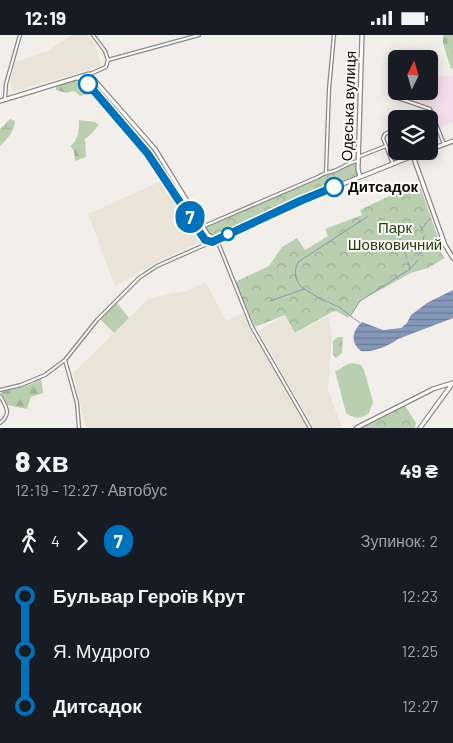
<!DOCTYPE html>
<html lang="uk">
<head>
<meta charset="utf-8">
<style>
  :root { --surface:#171b24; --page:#20242c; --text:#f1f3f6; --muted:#9ea1a6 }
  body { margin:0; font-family:Barlow,sans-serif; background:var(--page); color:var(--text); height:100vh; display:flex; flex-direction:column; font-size:19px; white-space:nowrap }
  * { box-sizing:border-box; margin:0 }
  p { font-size:16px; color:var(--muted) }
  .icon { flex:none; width:28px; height:28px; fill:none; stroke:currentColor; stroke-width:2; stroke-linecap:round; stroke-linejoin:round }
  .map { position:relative; height:393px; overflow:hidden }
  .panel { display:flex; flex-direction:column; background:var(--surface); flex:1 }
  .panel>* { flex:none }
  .badge { padding:0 10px; border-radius:16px; font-size:18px; line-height:32px }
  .needle { width:32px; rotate:5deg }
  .controls { position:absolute; left:388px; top:15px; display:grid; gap:10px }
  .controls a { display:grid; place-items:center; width:50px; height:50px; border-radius:8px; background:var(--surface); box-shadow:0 2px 12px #0003; font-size:25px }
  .map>.badge { position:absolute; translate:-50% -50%; box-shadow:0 0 0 2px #fff }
  .legs { display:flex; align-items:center; gap:8px; height:55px; padding:0 15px; font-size:16px }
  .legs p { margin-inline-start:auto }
  .overview { display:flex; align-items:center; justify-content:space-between; height:85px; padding:0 15px }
  h1 { font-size:28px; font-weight:800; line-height:38px }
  ul { padding:0 15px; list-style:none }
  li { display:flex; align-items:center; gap:18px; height:55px; font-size:19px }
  li i { display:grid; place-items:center; width:8px; height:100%; margin:0 6px; background:currentColor }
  li i::after { content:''; width:12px; height:12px; margin:-6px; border:4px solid; border-radius:50%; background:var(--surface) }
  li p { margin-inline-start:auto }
  li:first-child i { background:linear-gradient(#0000 50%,currentColor 0) }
  li:last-child i { background:linear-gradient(currentColor 50%,#0000 0) }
  .status { display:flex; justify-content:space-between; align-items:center; height:35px; padding:0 25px; background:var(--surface); direction:ltr }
  .status svg { height:14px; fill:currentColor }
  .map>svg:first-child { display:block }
  .built { fill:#e9e3d8 }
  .medical { fill:#f5deec }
  .green { fill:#b9cfb0 }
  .forest { fill:url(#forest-firs) }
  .wetland { fill:url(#wetland-marsh) }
  .cemetery { fill:url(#cemetery-stones) }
  .park { fill:url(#park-crowns) }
  .water { fill:url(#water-rules) }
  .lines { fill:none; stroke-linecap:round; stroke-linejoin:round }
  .stream { stroke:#8598ba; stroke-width:1 }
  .street-casing { stroke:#8a8784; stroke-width:4.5 }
  .secondary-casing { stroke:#8a8784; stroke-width:5.5 }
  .street { stroke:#fff; stroke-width:2 }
  .secondary { stroke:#fff; stroke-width:3 }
  .line-1-casing { stroke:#fff; stroke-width:11 }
  .line-1 { stroke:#0072bc; stroke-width:8 }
  .stop-1-dot { fill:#fff; stroke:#0072bc; stroke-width:2.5 }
  .labels { text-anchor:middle; stroke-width:4; stroke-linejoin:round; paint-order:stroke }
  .street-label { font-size:15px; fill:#0c0b0a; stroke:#fffdf9 }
  .stop-label { font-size:15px; font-weight:bold; fill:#0c0b0a; stroke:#fffdf9; text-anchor:start }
  .park-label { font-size:15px; fill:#20400e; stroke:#fffdf9 }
</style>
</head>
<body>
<div class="status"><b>12:19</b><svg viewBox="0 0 49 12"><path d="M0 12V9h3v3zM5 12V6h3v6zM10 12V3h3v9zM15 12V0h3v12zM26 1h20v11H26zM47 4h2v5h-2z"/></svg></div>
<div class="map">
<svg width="453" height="393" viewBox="0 0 453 393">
  <defs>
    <pattern id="forest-firs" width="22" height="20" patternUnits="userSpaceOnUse" patternTransform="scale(1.25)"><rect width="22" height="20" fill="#b9cfb0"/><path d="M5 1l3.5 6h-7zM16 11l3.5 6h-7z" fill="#9eb096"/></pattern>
    <pattern id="wetland-marsh" width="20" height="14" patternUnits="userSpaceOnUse" patternTransform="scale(1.25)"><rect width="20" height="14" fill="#b9cfb0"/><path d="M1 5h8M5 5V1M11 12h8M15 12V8" fill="none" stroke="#9eb096"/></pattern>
    <pattern id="cemetery-stones" width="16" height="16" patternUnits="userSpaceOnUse" patternTransform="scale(1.25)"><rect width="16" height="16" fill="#b9cfb0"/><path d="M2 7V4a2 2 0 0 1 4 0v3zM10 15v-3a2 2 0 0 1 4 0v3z" fill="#9eb096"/></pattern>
    <pattern id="park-crowns" width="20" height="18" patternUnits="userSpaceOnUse" patternTransform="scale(1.25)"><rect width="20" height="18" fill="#b9cfb0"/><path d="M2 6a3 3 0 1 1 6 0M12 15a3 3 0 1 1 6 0" fill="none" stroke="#9eb096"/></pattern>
    <pattern id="water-rules" width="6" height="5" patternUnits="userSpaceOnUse" patternTransform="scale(1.25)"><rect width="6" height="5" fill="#8598ba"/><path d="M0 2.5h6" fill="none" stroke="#6b7a95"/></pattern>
  </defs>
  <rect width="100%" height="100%" fill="#f2efeb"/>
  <path class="built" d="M72,0h15l8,9 6,22 -88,26 -3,-9 5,-21 33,-11z
    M162,146l38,61 -43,20 -42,24 -27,-72z
    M206,247l20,39 17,-8 8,18 57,97h-222l-13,-55 76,-75 38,-7z
    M285,281l10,18 33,-18 4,22 -4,52 14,38h-28l-56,-97z"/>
  <path class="medical" d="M453,41v46l-14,5 -9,-21 -28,-8 2,-7h25v-14z
    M430,78l11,28 -12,5v-27h-14z"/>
  <path class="green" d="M115,268h2l12,15 -15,15 -14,-14z
    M352,328l9,2 3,5 9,32 -4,11c-8,6 -15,6 -23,0l-11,-42c6,-1 9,-7 17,-8z"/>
  <path class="forest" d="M78,45l10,11 -1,3 -7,2 -6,-5 -7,2 -11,-3v-4z
    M79,85l16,2 4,3c-5,5 -8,10 -14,14l1,18 -11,4 -1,-10 -4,-5c9,-6 9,-16 9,-26z
    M41,343l2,15 -12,4 -4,12 -20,-4 -6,-13c13,-3 29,-5 40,-14z"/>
  <path class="wetland" d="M10,84l5,2c0,9 -8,19 -15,25v-17z"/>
  <path class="cemetery" d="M443,0h10v33l-2,1 -8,-26z"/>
  <path class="park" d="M89,41l65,73 53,88v2h-2l-45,-68 -74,-91z
    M358,128v13l-3,2 -59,23 -73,34 -10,2 -9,-10 114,-49c7,-5 32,-14 40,-15z
    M412,150l2,6 7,-2 20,57 -2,4 6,8 -17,10 -17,5 -51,28 -12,17 -12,-7 -4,1 -37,21 -10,-18 -30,12 -20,-45 34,-16 13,-19 15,-9 8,12 23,-14 -3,-7 37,-14 -2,-5z
    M338,302h5l-1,16 -6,5 -3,-3v-14z
    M404,369l12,19 -1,5h-55z"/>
  <path class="water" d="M453,255v28l-55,21c-9,7 -26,14 -37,12 -11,-9 -9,-20 1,-29l21,8 18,-2 6,-5 4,-8 16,-12z"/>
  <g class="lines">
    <path class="stream" d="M420,190l3,6
      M422,194l4,-6
      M396,195l1,1
      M398,198l9,25
      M418,221l3,-5 3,-15
      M408,227l2,7
      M304,254c-9,-7 -11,-16 -6,-27l69,-45
      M270,266l34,-12 15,9 20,9 21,16
      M351,280l9,-14 50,-32 8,-9"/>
    <g class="street-casing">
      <path id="street" d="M93,0l12,16 3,9
        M108,25l91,-25
        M90,39l16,-7 2,-7
        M5,63l1,-14 14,-49
        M398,63l32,11 2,5
        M421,84l11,-5 12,30
        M358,122l28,-11
        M393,129l-10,-26 2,-4 11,-5
        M326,137l3,-83 5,-54
        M202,192l116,-50c7,-5 9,-4 16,-6 8,-3 15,-9 24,-10
        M217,205l35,87 58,101
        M65,325l12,43 2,25
        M0,355l21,-5 24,-10 20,-15 32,-40 42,-42 18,-12 52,-23
        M0,361c6,10 12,18 0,27"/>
    </g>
    <g class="secondary-casing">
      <path id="secondary" d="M78,43l7,3 7,8 56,65 55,85 9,3 88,-41 125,-50
        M0,66l89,-27 66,75 53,86 8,4
        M429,115l24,-9
        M413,121l32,89 8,13
        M360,142l-2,-8 4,-134
        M356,393l77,-39 19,-6
        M420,393l32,-44"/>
    </g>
    <use href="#street" class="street"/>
    <use href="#secondary" class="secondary"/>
  </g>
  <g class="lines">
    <g class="line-1-casing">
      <path id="line-1" d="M88,49l60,70 57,86 7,2 88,-41 34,-14"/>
    </g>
    <use href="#line-1" class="line-1"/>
  </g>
  <g class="stop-1-dot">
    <circle cx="88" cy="49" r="9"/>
    <circle cx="334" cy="152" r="9"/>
    <circle cx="228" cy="199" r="6"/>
  </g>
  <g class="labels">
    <g class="street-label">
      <text transform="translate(349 71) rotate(-88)" y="5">Одеська вулиця</text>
    </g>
    <g class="stop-label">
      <text x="348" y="157">Дитсадок</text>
    </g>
    <g class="park-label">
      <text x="395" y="198">Парк<tspan x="395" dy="17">Шовковичний</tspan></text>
    </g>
  </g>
</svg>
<div class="controls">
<a><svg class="needle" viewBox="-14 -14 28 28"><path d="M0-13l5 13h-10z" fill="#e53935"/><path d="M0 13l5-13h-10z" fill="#9ea1a6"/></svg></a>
<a><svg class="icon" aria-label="layers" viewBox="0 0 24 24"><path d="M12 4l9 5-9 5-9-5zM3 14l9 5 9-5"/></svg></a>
</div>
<b class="badge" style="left:190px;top:182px;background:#0072bc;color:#fff">7</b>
</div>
<section class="panel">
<div class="overview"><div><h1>8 хв</h1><p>12:19 – 12:27 · Автобус</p></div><b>49 ₴</b></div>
<div class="legs"><svg class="icon" aria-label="walk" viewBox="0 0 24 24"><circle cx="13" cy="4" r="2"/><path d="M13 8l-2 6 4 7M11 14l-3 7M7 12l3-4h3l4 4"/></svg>4<svg class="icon" aria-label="forward" viewBox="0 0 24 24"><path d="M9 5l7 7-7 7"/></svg><b class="badge" style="background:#0072bc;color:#fff">7</b><p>Зупинок: 2</p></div>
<ul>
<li><i style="color:#0072bc"></i><b>Бульвар Героїв Крут</b><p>12:23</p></li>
<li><i style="color:#0072bc"></i><span>Я. Мудрого</span><p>12:25</p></li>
<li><i style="color:#0072bc"></i><b>Дитсадок</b><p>12:27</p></li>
</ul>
</section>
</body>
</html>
